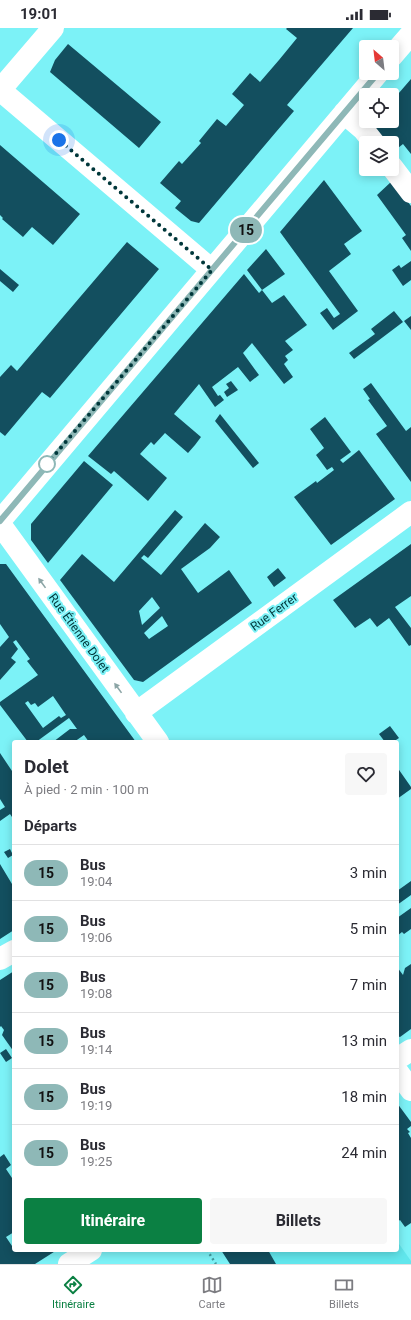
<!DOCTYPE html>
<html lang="fr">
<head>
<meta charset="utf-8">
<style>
  :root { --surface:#fff; --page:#f7f7f7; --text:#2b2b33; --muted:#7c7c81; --line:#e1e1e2; --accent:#0b8043 }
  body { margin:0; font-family:Roboto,sans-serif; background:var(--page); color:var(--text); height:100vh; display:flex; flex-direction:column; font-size:15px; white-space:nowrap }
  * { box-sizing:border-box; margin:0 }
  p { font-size:13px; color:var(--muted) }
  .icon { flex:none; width:22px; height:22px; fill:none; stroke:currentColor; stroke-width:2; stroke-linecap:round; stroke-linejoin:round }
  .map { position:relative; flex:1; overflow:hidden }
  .panel { position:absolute; left:12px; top:712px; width:387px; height:512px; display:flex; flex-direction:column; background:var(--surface); border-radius:4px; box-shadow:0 2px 10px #0003 }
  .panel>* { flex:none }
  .badge { padding:0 8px; border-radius:13px; font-size:14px; line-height:26px }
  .needle { width:26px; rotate:332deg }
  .fabs { position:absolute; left:359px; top:12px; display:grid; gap:8px }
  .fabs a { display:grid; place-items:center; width:40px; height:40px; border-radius:4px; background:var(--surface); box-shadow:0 2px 10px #0003; font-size:20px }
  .you { position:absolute; width:20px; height:20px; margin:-10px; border:3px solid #fff; border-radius:50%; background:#1a73e8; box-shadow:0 0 0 6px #1a73e833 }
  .map>.badge { position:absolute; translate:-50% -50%; box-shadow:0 0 0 2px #fff }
  h2 { padding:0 12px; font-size:15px; line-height:36px }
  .round { display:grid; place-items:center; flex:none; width:42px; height:42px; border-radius:4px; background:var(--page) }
  .headline { display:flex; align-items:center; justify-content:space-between; height:68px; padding:0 12px }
  h1 { font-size:19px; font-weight:700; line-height:30px }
  .cta { display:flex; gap:8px; margin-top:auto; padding:8px 12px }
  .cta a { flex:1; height:46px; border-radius:4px; background:var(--accent); color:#fff; font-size:16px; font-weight:700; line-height:46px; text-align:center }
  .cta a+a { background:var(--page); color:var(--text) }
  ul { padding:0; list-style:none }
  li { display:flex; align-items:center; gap:12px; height:56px; padding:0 12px; border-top:1px solid var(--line) }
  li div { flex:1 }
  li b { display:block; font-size:15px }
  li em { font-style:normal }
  li .badge { min-width:44px; font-weight:700; text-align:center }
  .status { display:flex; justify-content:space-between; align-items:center; height:28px; padding:0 20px; background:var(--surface); direction:ltr }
  .status svg { height:11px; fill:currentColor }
  .menu { display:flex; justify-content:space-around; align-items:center; height:56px; border-top:1px solid var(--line); background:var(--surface); font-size:11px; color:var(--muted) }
  .menu a { display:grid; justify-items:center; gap:2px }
  .menu .current { color:var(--accent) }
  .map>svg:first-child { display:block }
  .built { fill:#61e6ec }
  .building { fill:#134f5f; fill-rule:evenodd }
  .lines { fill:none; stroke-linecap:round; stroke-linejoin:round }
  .path { stroke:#429a9e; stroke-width:2.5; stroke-dasharray:2 3; stroke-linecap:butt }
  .minor { stroke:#fff; stroke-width:22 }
  .oneway { fill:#8ca5a6 }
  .line-casing { stroke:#fff; stroke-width:9 }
  .line { stroke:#8eb8b7; stroke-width:6 }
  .walk { stroke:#00373a; stroke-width:4; stroke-dasharray:0 7.2 }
  .stop-dot { fill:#fff; stroke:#8eb8b7; stroke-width:2 }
  .labels { text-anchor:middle; stroke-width:4; stroke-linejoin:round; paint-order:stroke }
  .street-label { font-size:12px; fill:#00373a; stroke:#7cf2f7 }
</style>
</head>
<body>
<div class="status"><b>19:01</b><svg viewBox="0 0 49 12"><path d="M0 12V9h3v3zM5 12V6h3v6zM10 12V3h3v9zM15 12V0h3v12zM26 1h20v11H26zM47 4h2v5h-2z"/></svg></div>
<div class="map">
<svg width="411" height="1236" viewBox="0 0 411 1236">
  <rect width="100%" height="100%" fill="#7cf2f7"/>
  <path class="built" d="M397,1213l14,20v3h-181l-9,-14h176z"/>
  <path class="building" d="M287,0h66l-66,77 7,6 -18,21 -77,91 -8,-2 -16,-13 6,-7 -21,-18 19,-22 3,3 19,-21 -2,-2 18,-22 9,7 18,-21 -12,-11 18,-21 10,9 19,-22 18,-22 -11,-9z
    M68,16l93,78 -22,26 -89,-76 5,-12z
    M411,51v75l-8,-10 -10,8 -1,-2v-7h-5l-15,-19 4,-3h16v-20z
    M0,117l80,69 -27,31 -21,-18 -9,10 -21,-18 1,-1 -3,-3z
    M324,152l38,51 -18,13 7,10 -22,17 29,40 -25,19 -13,-17 7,-5 7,10 6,-4 -60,-82z
    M392,153l19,25v45l-9,-13 4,-3 -29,-40z
    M127,214l32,27 -109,129 -8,-6 -37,44 -5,-4v-55l11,-12 6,6z
    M266,221l19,25 -23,16 -15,-20z
    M411,233v19l-8,6 -11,-16 7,-5 2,3z
    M0,241l19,16 -6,7 -13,-11z
    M244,246l15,19 3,-3 10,13 12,-8 23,30 -22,16 8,9 -8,6 3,4 -4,4 9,13 -9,7 -32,-41 -9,10 16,22 -9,7 -12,-15 -26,20 6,9 2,-1 4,5 -9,7 -16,-23 -25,30 27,23 -6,8 -7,8 -23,-20 -11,12 -3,-3 -11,12 27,24 -19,23 -34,-30 -3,3 -23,-18z
    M394,283l9,11 -49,37 -5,-6 26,-19 -4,-5z
    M411,288v14l-7,-9z
    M231,353l7,9 -11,7 -3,-5 5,-4 -3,-4z
    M371,355l35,48 5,-4v55l-35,-48 11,-8 -19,-26 2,-1 -7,-10z
    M220,386l39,49 -6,5 -38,-47z
    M325,389l26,35 -11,8 3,3 16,-13 36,49 -64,46 -37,-48 22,-16 1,2 17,-13 -2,-3 -5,3 -11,-15 8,-7 -14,-19z
    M84,433l29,24 -65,78 -17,-23v-16z
    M175,482l8,7 -35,41 -4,-3 -3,3 20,17 44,-52 15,14 -10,11 -29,21 17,24 31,-23 23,33 -109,79 -9,-2 -74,-100 22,-26 32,28zM152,569l8,11 -18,17 -3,-14zM162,588l6,10 -19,13 -5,-6z
    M411,516v52l-16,11 16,21v17l-2,1 -20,-28 -12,9 -7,-9 -15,10 -22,-28z
    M0,536h6l130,178h-47l-5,-7 -10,7h-21l17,-13h7l-8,-11 -33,24h-8l-28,-37v-3l38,-27 -11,-14 3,-2 -14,-19 -3,2 5,7 -7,9 5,4 -16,18v-33l9,-10 -9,-13zM53,668l13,19 -5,3 -2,-2 -16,12 -18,-25 3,-2 3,4 4,-2 3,4z
    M278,540l8,10 -12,9 -7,-10z
    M390,698l9,12 -6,4h-8l-6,-8z
    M0,725l14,21v46l-4,-6 -10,7v-11l5,-3 -5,-8z
    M397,739l14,20v2l-14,10z
    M10,821l3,6 -5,3 -4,-6z
    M0,836l12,20 2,-1v47l-14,9z
    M411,853v14l-14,10v-14z
    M411,880v21l-7,5 -2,-2 -5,4v-18z
    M411,936v65l-11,8 -3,-1v-69l6,8 2,-7z
    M14,943v81l-12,-17 2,-5 -3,-4 -1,1v-47z
    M6,1021l6,9 -6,4 -6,-9z
    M397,1075l14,19v4l-4,3 3,3 -2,1 3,5v85l-6,4 -5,-7 -3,2z
    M4,1126l7,11 -5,4 8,12v51l-8,5 10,15 3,-2h38l-22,14h-35v-107z
    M221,1222h47l8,14h-46z"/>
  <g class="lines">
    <path class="path" d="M207,1222l9,14"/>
    <path class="minor" d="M392,28l19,-22
      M0,62l212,180
      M0,62l53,-62
      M344,85l19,16 11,14
      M392,139l19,25
      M0,493l378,-448
      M0,496l158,218
      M136,685l275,-201
      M0,931l14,-8
      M397,1031l14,-9
      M397,1043l14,19
      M69,1236l22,-14"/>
  </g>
  <defs><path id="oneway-solid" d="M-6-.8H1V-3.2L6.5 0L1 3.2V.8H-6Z"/></defs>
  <g class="oneway">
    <use href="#oneway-solid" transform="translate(42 555) rotate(-126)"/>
    <use href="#oneway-solid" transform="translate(118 660) rotate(-126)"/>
  </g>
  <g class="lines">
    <g class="line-casing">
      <path id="line" d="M0,493l378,-448"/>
    </g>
    <use href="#line" class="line"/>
    <path class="walk" d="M47,436l165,-194 -153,-130"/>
  </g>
  <circle class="stop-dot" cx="47" cy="436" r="8"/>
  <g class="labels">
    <g class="street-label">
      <text transform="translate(274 584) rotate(-36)" y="4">Rue Ferrer</text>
      <text transform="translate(79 605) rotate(54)" y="4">Rue Étienne Dolet</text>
    </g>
  </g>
</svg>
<div class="fabs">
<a><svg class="needle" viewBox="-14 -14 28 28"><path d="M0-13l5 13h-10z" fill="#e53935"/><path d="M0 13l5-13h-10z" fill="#7c7c81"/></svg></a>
<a><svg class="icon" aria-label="locate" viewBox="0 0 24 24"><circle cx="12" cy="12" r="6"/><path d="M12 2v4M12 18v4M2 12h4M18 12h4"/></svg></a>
<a><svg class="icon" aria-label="layers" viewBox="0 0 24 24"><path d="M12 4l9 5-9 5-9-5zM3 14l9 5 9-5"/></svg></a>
</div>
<div class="you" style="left:59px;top:112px"></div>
<b class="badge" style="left:246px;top:202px;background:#8eb8b7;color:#111">15</b>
<section class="panel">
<div class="headline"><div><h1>Dolet</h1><p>À pied · 2 min · 100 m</p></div><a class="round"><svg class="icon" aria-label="heart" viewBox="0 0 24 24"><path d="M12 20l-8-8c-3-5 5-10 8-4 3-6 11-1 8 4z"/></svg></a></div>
<h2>Départs</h2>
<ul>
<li><span class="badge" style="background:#8eb8b7;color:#111">15</span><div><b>Bus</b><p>19:04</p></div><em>3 min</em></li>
<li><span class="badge" style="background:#8eb8b7;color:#111">15</span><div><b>Bus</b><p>19:06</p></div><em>5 min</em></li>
<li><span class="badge" style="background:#8eb8b7;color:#111">15</span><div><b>Bus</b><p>19:08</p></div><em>7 min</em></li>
<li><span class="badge" style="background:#8eb8b7;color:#111">15</span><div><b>Bus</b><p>19:14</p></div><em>13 min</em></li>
<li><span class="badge" style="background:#8eb8b7;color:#111">15</span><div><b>Bus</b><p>19:19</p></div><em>18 min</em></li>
<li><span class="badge" style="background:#8eb8b7;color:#111">15</span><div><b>Bus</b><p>19:25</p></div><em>24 min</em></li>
</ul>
<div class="cta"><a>Itinéraire</a><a>Billets</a></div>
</section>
</div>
<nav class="menu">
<a class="current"><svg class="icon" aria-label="directions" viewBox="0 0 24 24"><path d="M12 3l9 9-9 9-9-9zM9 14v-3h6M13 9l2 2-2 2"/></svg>Itinéraire</a>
<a><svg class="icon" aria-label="map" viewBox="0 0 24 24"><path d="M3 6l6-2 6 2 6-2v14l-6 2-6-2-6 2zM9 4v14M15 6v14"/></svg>Carte</a>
<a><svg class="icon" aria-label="tickets" viewBox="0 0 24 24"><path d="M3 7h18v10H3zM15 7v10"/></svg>Billets</a>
</nav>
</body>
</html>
